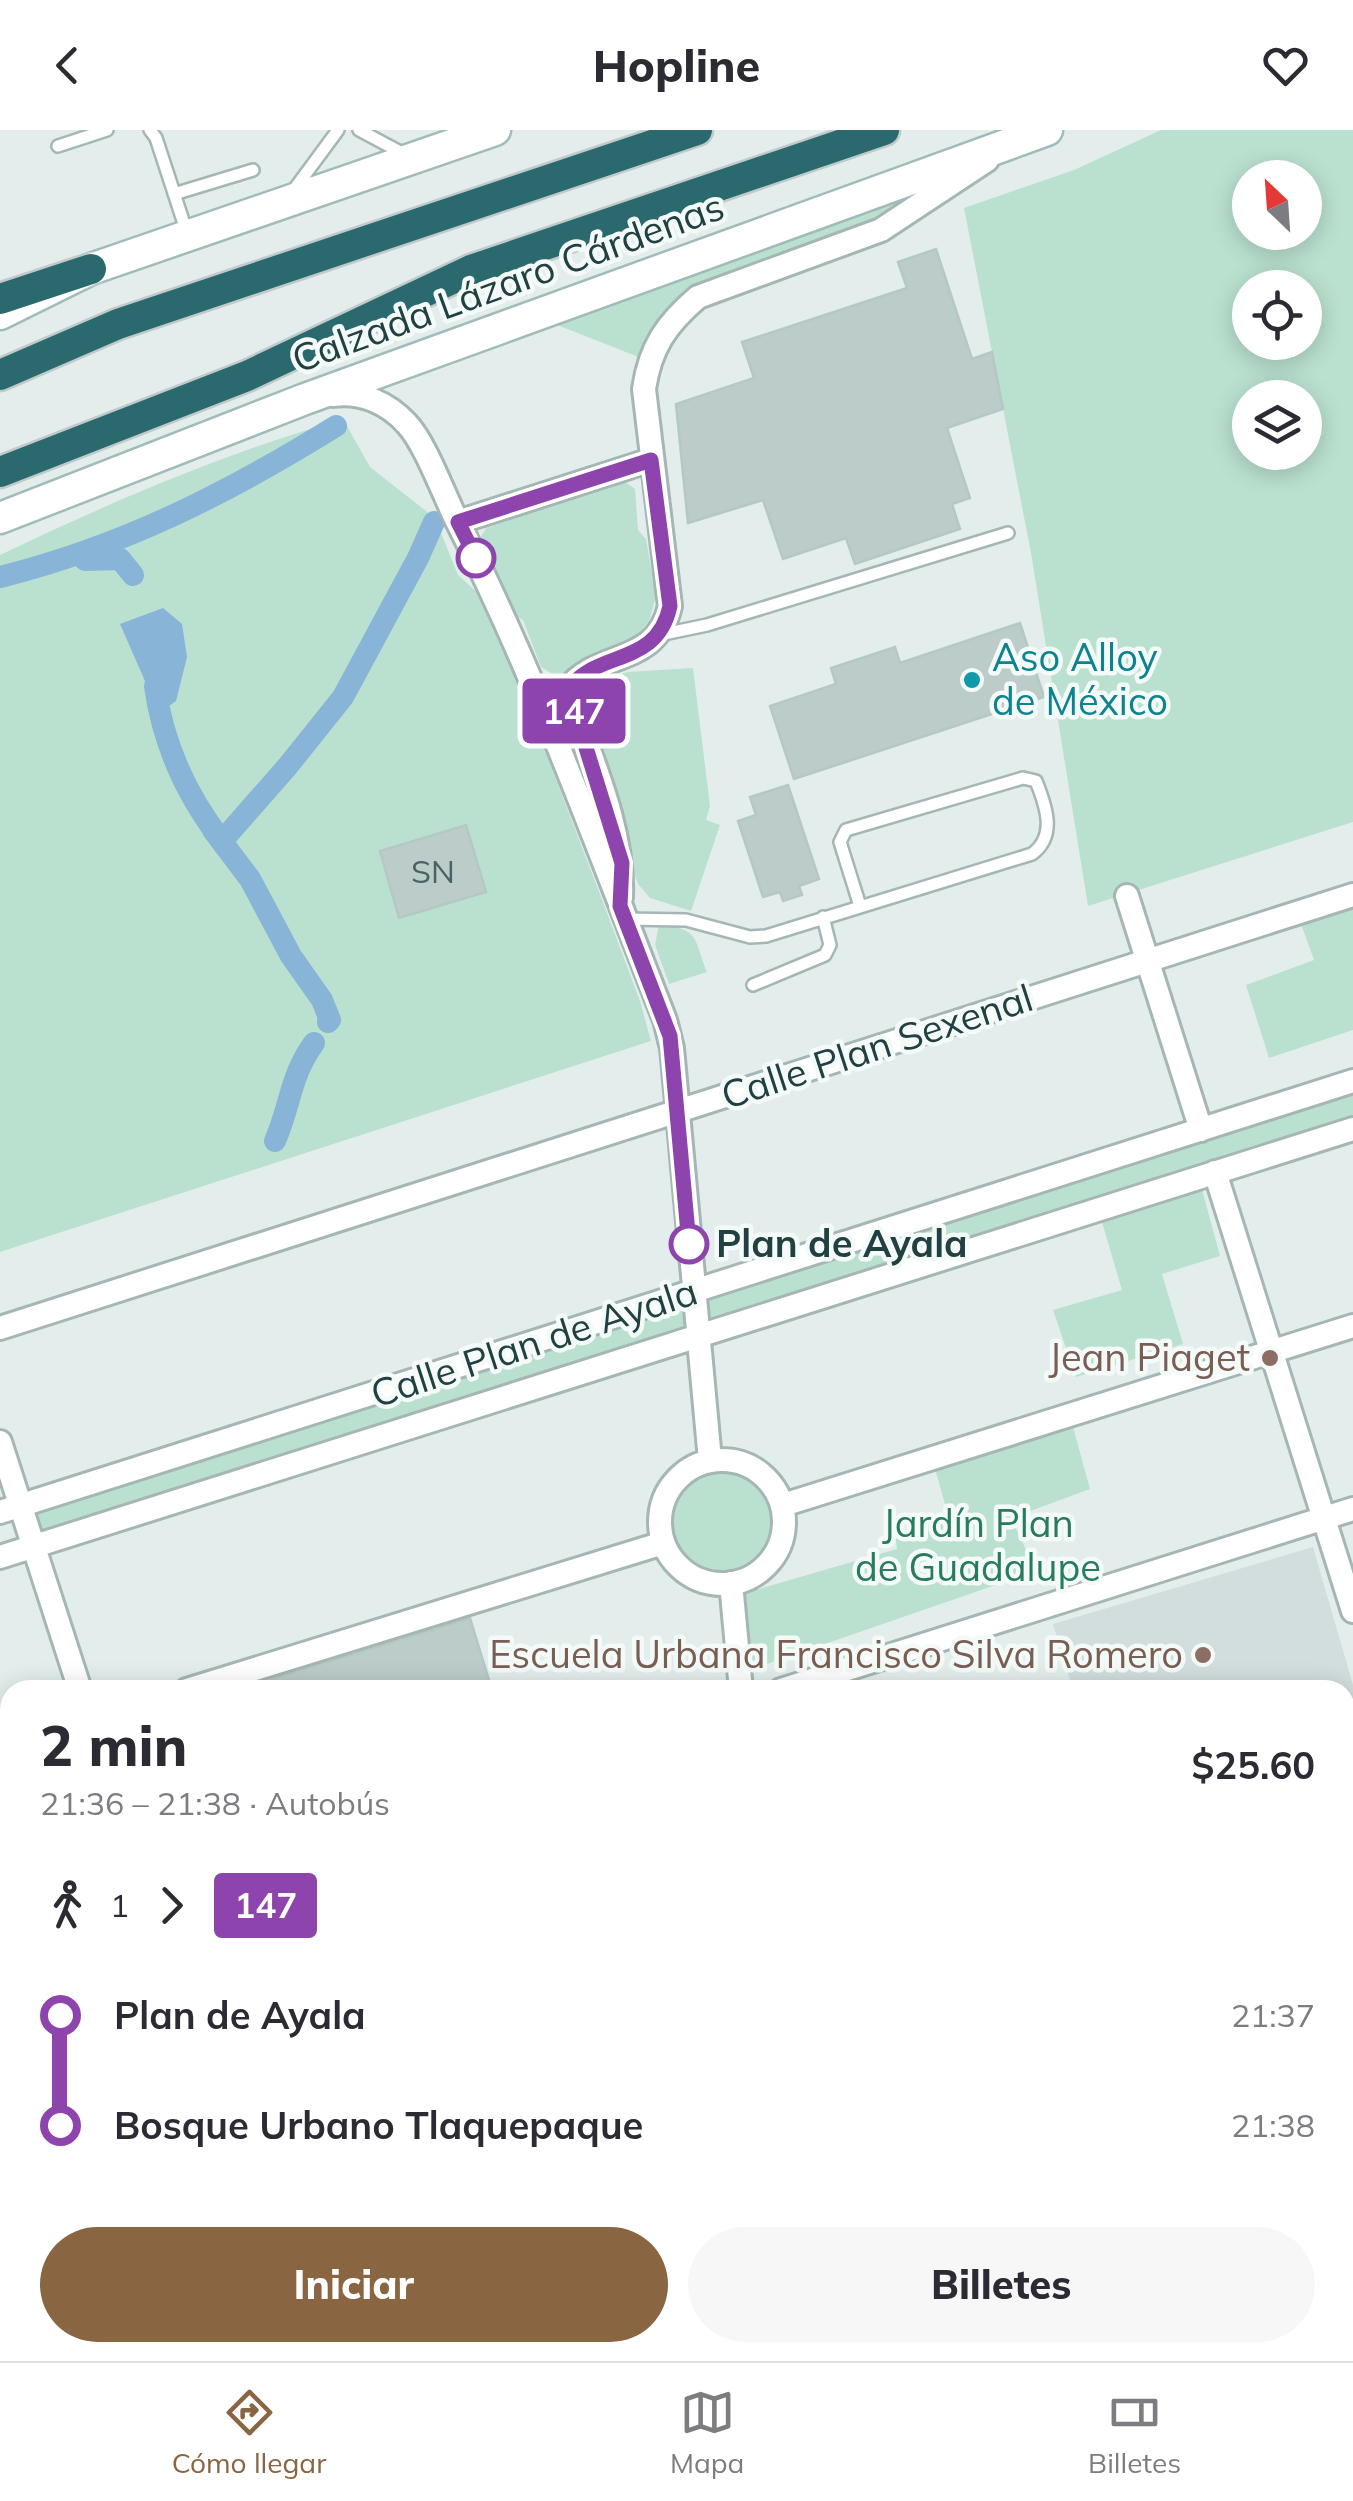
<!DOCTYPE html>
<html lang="es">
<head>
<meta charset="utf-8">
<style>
  :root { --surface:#fff; --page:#f7f7f7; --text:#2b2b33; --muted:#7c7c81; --line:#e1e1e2; --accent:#8a6541 }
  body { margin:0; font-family:Mulish,sans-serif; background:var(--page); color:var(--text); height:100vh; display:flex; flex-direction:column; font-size:38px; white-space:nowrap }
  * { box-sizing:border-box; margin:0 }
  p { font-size:32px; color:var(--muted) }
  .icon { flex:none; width:55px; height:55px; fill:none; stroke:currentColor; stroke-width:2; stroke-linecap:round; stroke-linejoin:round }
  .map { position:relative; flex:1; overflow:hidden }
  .sheet { position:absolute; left:0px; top:1550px; width:1355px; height:682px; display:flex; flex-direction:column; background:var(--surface); border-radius:30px 30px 0 0; box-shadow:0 5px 25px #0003 }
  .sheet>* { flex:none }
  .badge { padding:0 20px; border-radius:8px; font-size:35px; line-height:65px }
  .needle { width:65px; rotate:335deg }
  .buttons { position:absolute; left:1232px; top:30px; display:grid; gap:20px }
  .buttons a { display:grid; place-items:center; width:90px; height:90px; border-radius:50%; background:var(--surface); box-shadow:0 5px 25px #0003; font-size:50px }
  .map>.badge { position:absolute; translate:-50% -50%; box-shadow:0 0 0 5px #fff }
  .legs { display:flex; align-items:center; gap:15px; height:110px; padding:0 40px; font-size:32px }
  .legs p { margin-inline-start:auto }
  .head { display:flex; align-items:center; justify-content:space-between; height:170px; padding:0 40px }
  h1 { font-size:55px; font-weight:800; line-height:75px }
  .button { display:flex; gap:20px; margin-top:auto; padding:20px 40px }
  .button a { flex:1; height:115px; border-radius:60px; background:var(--accent); color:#fff; font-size:40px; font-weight:800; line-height:115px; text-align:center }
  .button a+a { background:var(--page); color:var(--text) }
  ul { padding:0 40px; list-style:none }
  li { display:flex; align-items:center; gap:35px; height:110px; font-size:38px }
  li i { display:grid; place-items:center; width:15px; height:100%; margin:0 12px; background:currentColor }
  li i::after { content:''; width:25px; height:25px; margin:-12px; border:8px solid; border-radius:50%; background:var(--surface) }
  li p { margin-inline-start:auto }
  li:first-child i { background:linear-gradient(#0000 50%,currentColor 0) }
  li:last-child i { background:linear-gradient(currentColor 50%,#0000 0) }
  header { display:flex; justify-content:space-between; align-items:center; height:130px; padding:0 40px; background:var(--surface); font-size:45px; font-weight:800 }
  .menu { display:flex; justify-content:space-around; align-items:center; height:140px; border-top:2px solid var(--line); background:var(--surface); font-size:28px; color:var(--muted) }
  .menu a { display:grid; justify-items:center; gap:5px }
  .menu .selected { color:var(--accent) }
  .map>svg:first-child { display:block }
  .built { fill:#d1dedd }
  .green { fill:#bae1cf; fill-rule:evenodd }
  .water { fill:#87b4d7 }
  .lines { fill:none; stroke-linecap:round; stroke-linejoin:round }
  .canal { stroke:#87b4d7; stroke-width:22 }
  .building { fill:#bbccc9; stroke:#b4c8c5; stroke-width:2.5 }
  .lane-casing { stroke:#a5b6b5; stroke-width:16 }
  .street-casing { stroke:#a5b6b5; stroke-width:28 }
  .secondary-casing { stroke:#a0bbb9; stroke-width:35 }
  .highway-casing { stroke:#c1caca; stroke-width:35 }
  .lane { stroke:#fff; stroke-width:11 }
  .street { stroke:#fff; stroke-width:22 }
  .secondary { stroke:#fff; stroke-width:30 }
  .highway { stroke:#2a6a6f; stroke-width:30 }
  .line-1-casing { stroke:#fff; stroke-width:22 }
  .line-1 { stroke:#8e44ad; stroke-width:15 }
  .stop-1-dot { fill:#fff; stroke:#8e44ad; stroke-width:5 }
  .culture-dot { fill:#0f9aa8; stroke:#f4faf8; stroke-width:4 }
  .education-dot { fill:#8d6e63; stroke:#f4faf8; stroke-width:4 }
  .labels { text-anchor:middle; stroke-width:9; stroke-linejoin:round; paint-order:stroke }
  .number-label { font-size:32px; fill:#486363 }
  .street-label { font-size:38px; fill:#214041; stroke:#f4faf8 }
  .culture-label { font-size:38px; fill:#0d838f; stroke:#f4faf8; text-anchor:start }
  .stop-label { font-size:38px; font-weight:bold; fill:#214041; stroke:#f4faf8; text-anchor:start }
  .education-label { font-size:38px; fill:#785e54; stroke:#f4faf8; text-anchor:end }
  .park-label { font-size:38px; fill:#277b5f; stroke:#f4faf8 }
</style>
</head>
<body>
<header><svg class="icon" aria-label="back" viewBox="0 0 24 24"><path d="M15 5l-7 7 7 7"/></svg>Hopline<svg class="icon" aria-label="heart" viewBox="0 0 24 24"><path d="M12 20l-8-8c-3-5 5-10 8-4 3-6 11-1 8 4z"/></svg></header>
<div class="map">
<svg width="1353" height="2231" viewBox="0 0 1353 2231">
  <rect width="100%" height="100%" fill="#e3eeec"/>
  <path class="built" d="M1313,1417l40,138v78l-8,3v-76h-272l-20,-66z"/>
  <path class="green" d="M1161,0h192v692l-265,84 -57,-353 -67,-345 110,-38zM1250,48h55v54h-55zM1250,158h55v54h-55zM1250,268h55v54h-55z
    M947,36l-66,64 -183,67 -57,61 -99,-39z
    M343,289l27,48 65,51 23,57 21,19 54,125 73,191 34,91 11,40 -651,211v-697c111,-53 225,-102 343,-136z
    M624,351l11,8 3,41 8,9 10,57 -7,25 -16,20 -77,35 -15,-9 -18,-47 -11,-6 -33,-74 7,-12z
    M693,538l17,138 -4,14 14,5 -29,86 -41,-13 -12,-14 -63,-177 6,-17 46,-18z
    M1353,765v135l-84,28 -23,-73 68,-25 -17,-47z
    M659,794c41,6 34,12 48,48l-38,12 -14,-39z
    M1353,951v47l-652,200 -8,-36z
    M1200,1052l20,74 -58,18 21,70 -107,33 -23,-67 69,-20 -21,-71z
    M688,1164l9,42 -665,205 -11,-35z
    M1072,1293l18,66 -79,29 25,53 -289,100 -2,-78 152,-44 -2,-16 53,-18 -14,-50z
    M660 1392a62 62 0 1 1 124 0a62 62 0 1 1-124 0Z"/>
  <path class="water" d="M163,478l19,16 5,33 -11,44 -17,12 -39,-89z"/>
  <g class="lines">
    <path class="canal" d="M85,430l35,-1 13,16
      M0,447c124,-31 228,-84 336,-151
      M155,556c8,58 31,109 67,155l65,-74 56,-70 75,-139 16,-36
      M213,700l37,49 41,77 31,44 8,20 -2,2
      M275,1011c16,-37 15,-65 39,-98"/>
  </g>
  <path class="building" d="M936,119l36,110 20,-7 11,57 -56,19 23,70 -18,6 8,25 -105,35 -9,-26 -63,21 -20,-59 -75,23 -12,-119 78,-26 -12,-36 165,-54 -9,-26z
    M1020,493l24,74 -250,82 -24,-73 66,-22 -5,-16 64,-21 5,16z
    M788,655l31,94 -20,7 3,9 -19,6 -3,-9 -17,5 -25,-76 18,-6 -6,-18z
    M466,695l20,67 -87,26 -19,-67z
    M470,1488l22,72h-241v-3l37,-13z"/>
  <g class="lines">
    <g class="lane-casing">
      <path id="lane" d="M150,0l6,8 32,98
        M359,0l45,24
        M58,16l49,-16
        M293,61l45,-61
        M174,64l79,-24
        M659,505l48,-10 301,-92
        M625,789l61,1 64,17 16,-1 266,-82c25,-18 14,-48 4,-73l-13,-3 -177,52 -6,12 20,64
        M753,855l72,-30 5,-10 -7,-28"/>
    </g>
    <g class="street-casing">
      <path id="street" d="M333,265c28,-4 55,8 74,29 18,19 37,71 49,95 82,161 143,333 209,501l7,28 38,412
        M458,392l193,-62
        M567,560c30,-41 89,-22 103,-84l-26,-217c6,-41 22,-65 54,-92l183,-67 106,-70
        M567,560c23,67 57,137 54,207
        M1127,766l74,234
        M1215,1042l138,439
        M0,1198l1353,-433
        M0,1312l80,248
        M660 1392a62 62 0 1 1 124 0a62 62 0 1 1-124 0Z
        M783,1375l570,-179
        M0,1382l1353,-431
        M0,1427l1353,-428
        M731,1453l10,107
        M187,1560l476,-147
        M781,1560l572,-181
        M0,1618l10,-3
        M1345,1660l8,-3
        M0,1784l10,-3
        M0,1927l10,-3
        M1345,2060l8,-2
        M0,2084l10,-3
        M1345,2204l8,-2
        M292,2222l3,9
        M771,2231l28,-9
        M1254,2231l29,-9"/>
    </g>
    <g class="secondary-casing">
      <path id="secondary" d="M0,184l91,-45 404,-139
        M0,388l305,-119 742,-269
        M1345,1845l8,-2
        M1345,1875l8,-2
        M63,2231l27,-9
        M155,2231l27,-9"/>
    </g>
    <g class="highway-casing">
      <path id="highway" d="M0,169l91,-30
        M0,245l118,-51 579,-194
        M0,342l247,-96 224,-106 413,-140"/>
    </g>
    <use href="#lane" class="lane"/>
    <use href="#street" class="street"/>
    <use href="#secondary" class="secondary"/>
    <use href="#highway" class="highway"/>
  </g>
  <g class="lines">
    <g class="line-1-casing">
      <path id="line-1" d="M476,428l-18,-36 193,-62 19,146c-13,62 -74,43 -102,84l54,173 -2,43 50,130 19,208"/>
    </g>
    <use href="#line-1" class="line-1"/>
  </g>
  <g class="stop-1-dot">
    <circle cx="476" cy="428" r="18"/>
    <circle cx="689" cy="1114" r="18"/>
  </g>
  <circle class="culture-dot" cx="972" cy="550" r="10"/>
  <g class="education-dot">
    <circle cx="1270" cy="1228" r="10"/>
    <circle cx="1203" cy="1525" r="10"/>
  </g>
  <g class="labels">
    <g class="number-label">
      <text x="433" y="753">SN</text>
    </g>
    <g class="street-label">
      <text transform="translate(508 153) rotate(-20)" y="13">Calzada Lázaro Cárdenas</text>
      <text transform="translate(877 917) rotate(-18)" y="13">Calle Plan Sexenal</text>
      <text transform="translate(534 1213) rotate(-18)" y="13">Calle Plan de Ayala</text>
    </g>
    <g class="culture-label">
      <text x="992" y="541">Aso Alloy<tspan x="992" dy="44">de México</tspan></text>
    </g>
    <g class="stop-label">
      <text x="716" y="1127">Plan de Ayala</text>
    </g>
    <g class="education-label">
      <text x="1250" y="1241">Jean Piaget</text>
      <text x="1183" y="1538">Escuela Urbana Francisco Silva Romero</text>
    </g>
    <g class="park-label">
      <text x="978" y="1407">Jardín Plan<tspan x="978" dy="44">de Guadalupe</tspan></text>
    </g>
  </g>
</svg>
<div class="buttons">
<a><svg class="needle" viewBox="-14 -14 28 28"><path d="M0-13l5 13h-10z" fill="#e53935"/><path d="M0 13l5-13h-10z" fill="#7c7c81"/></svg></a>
<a><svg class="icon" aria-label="locate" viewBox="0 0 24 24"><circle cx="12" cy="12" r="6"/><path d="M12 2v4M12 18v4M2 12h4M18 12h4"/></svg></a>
<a><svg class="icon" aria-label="layers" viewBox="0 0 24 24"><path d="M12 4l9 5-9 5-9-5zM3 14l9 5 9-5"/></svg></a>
</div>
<b class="badge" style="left:574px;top:581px;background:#8e44ad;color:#fff">147</b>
<section class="sheet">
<div class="head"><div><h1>2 min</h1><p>21:36 – 21:38 · Autobús</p></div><b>$25.60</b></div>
<div class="legs"><svg class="icon" aria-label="walk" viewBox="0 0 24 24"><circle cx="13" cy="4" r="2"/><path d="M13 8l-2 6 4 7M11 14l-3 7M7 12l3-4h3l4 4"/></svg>1<svg class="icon" aria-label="forward" viewBox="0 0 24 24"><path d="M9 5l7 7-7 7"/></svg><b class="badge" style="background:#8e44ad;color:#fff">147</b></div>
<ul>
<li><i style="color:#8e44ad"></i><b>Plan de Ayala</b><p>21:37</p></li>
<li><i style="color:#8e44ad"></i><b>Bosque Urbano Tlaquepaque</b><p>21:38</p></li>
</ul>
<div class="button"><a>Iniciar</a><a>Billetes</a></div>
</section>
</div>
<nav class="menu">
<a class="selected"><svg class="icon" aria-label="directions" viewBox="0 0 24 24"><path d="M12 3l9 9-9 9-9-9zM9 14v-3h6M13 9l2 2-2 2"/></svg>Cómo llegar</a>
<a><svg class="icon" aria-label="map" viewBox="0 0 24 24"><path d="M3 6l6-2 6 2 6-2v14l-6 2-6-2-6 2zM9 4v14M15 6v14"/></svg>Mapa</a>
<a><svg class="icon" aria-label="tickets" viewBox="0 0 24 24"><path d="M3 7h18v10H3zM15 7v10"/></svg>Billetes</a>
</nav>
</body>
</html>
